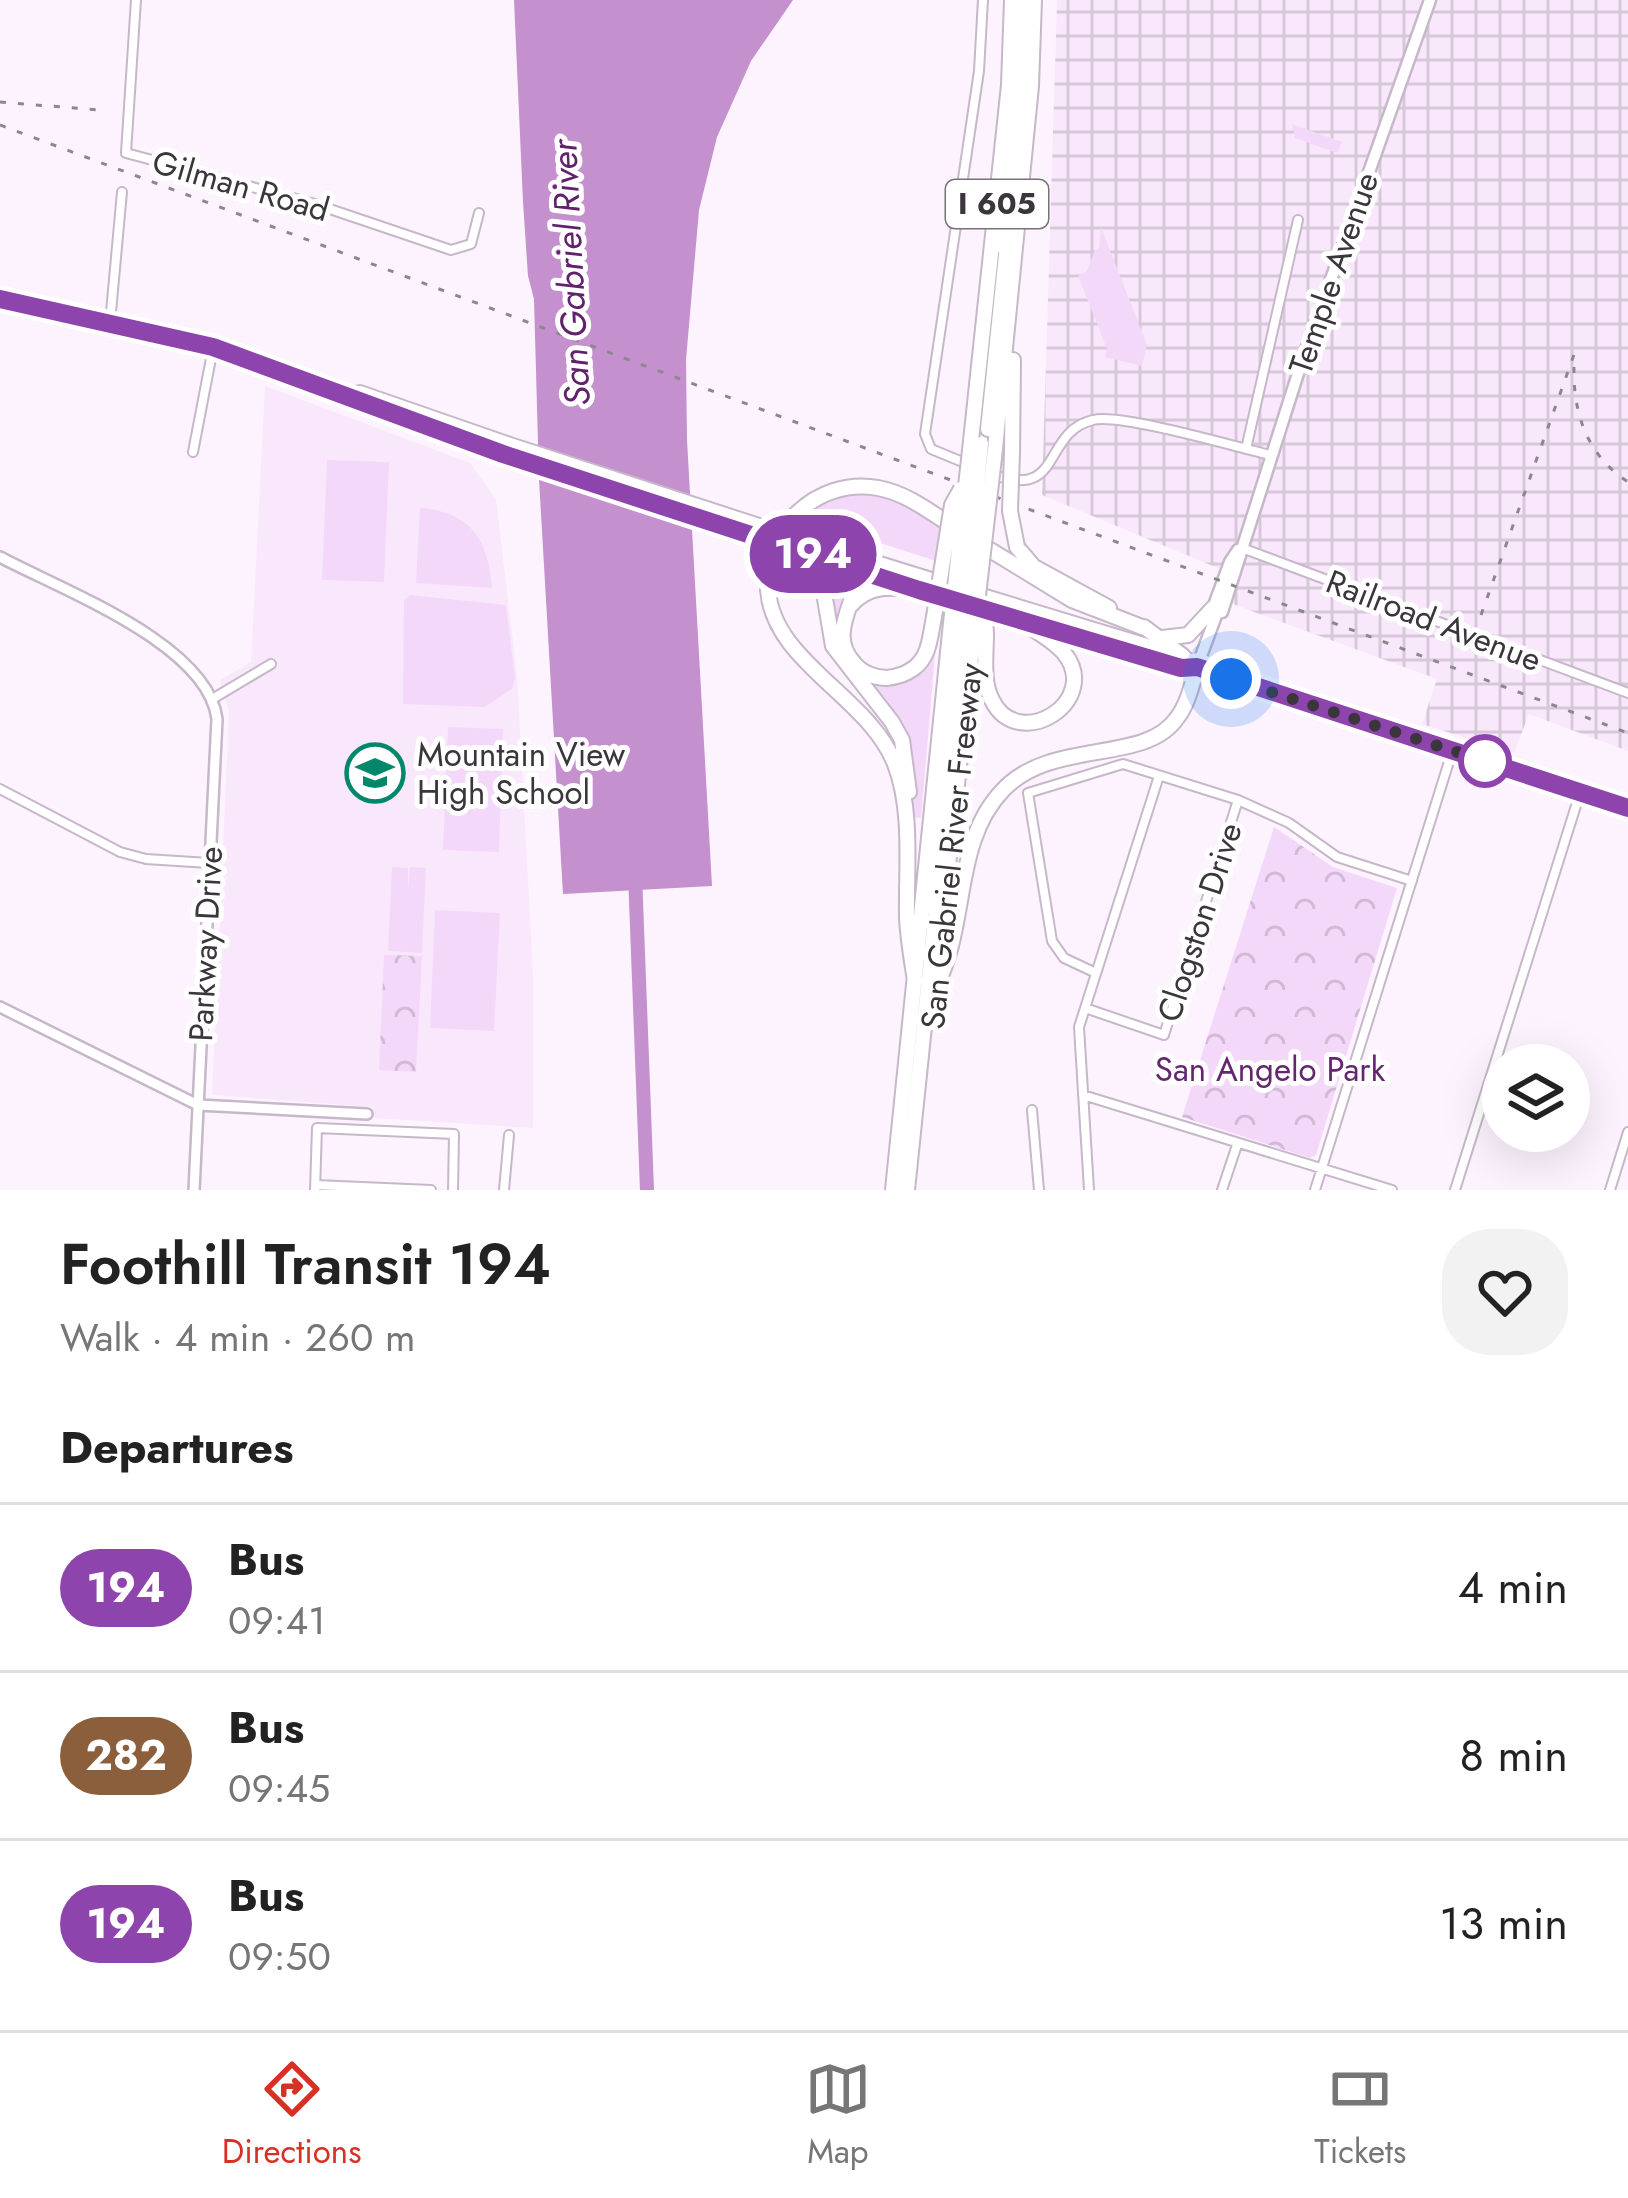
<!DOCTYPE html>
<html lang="en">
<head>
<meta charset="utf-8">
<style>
  :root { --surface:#fff; --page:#f2f2f2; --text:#222; --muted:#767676; --line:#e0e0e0; --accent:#d93025 }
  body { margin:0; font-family:Jost,sans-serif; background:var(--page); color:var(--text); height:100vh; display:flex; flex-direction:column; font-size:45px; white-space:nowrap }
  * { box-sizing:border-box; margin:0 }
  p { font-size:39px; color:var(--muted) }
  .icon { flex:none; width:66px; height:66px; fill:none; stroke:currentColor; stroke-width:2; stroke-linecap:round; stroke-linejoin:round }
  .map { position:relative; height:1190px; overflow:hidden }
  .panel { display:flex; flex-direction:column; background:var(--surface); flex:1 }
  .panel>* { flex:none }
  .badge { padding:0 24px; border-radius:39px; font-size:42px; line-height:78px }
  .tools { position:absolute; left:1482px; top:1044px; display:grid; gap:24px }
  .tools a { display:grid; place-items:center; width:108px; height:108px; border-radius:50%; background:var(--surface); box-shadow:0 12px 48px #0002; font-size:60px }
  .you { position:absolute; width:60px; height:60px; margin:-30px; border:9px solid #fff; border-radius:50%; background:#1a73e8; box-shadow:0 0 0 18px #1a73e833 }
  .map>.badge { position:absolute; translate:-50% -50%; box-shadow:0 0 0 6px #fff }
  h2 { padding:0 60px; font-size:45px; line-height:108px }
  .round { display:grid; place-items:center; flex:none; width:126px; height:126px; border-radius:48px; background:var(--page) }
  .overview { display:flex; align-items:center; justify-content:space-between; height:204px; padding:0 60px }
  h1 { font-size:57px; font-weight:600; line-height:90px }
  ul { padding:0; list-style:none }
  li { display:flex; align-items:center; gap:36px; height:168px; padding:0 60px; border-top:3px solid var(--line) }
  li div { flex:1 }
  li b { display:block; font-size:45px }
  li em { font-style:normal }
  li .badge { min-width:132px; font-weight:700; text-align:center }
  .dock { display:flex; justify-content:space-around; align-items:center; height:168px; border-top:3px solid var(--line); background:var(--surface); font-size:33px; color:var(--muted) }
  .dock a { display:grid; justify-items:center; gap:6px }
  .dock .on { color:var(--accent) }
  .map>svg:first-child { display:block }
  .built { fill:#f9e8fc }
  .industrial { fill:url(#industrial-grid) }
  .grass { fill:#f4d8f9 }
  .park { fill:url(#park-crowns) }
  .water { fill:#c490ce }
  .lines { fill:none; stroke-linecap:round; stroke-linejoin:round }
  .river { stroke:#c490ce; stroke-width:14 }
  .minor-casing { stroke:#c6b7c9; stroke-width:12 }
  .tertiary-casing { stroke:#c6b7c9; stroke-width:14 }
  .secondary-casing { stroke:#c6b7c9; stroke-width:15 }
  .primary-casing { stroke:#c6b7c9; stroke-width:16 }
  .motorway-casing { stroke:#c6b7c9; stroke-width:18 }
  .minor { stroke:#fff; stroke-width:8 }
  .tertiary { stroke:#fff; stroke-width:9 }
  .secondary { stroke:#fff; stroke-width:10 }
  .primary { stroke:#fff; stroke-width:12 }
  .motorway { stroke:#fff; stroke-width:14 }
  .rail { stroke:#8e868f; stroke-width:3; stroke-dasharray:6 12; stroke-linecap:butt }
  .primary-bridge-casing { stroke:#c6b7c9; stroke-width:16; stroke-linecap:butt }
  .motorway-bridge-casing { stroke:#c6b7c9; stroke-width:18; stroke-linecap:butt }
  .primary-bridge { stroke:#fff; stroke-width:12 }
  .motorway-bridge { stroke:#fff; stroke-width:14 }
  .line-casing { stroke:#fff; stroke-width:27 }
  .line { stroke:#8e44ad; stroke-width:18 }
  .walk { stroke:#3b353c; stroke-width:12; stroke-dasharray:0 21.6 }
  .stop-dot { fill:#fff; stroke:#8e44ad; stroke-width:6 }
  .labels { text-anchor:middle; stroke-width:10; stroke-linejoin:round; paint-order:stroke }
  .shield { fill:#fff; stroke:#767276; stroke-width:3 }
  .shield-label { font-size:30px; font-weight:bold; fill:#3b353c }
  .street-label { font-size:33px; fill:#3b353c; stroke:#fff }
  .poi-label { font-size:33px; fill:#3b353c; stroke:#fff; text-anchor:start }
  .park-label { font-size:33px; fill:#652670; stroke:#fff }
  .water-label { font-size:36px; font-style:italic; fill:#61226c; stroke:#fff }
</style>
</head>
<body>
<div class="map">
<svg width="1628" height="1190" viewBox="0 0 1628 1190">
  <defs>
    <pattern id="industrial-grid" width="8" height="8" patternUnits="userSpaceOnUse" patternTransform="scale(3)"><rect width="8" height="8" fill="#f9e8fc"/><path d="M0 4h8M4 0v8" fill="none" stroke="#d6c8d9"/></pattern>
    <pattern id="park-crowns" width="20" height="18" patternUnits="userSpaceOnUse" patternTransform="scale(3)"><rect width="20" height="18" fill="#f4d8f9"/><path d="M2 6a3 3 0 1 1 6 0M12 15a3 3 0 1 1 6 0" fill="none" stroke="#d2bad6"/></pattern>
  </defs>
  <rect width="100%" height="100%" fill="#fdf3fe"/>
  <path class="built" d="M265,386l205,77 26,36 21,176 16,298v155l-159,-10 -1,-11 -161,-12 17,-383 -9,-32 31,-18z"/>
  <path class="industrial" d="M1057,0h571v751l-99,-37 -15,39 -92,-29 15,-45 -226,-83 9,-27 -178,-74z"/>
  <path class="grass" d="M1292,124l50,18 -5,11 -42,-15z
    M1101,227l46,118 -5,21 -37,-9 2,-8 -29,-73 9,-5 8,-21 4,-1z
    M327,460l62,2 -5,120 -62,-2z
    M858,491l34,4 54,34 -7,33 -133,-43 10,-11z
    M420,508c51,4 68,31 72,80l-76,-5z
    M821,565l31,10 -14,47 6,32 44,27 48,-38 -15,175 -10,-1 3,-56 -72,-105z
    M410,595l96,10 9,73 -3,11 -27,18 -82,-3 1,-104z
    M448,727l55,2 -4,123 -56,-2z
    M392,867l16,1v21l2,-22 16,1 -4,85 -34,-2z
    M435,910l65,3 -6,118 -64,-3z"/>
  <path class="park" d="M1274,827l59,40 64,21 -81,267 -6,3 -128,-41z
    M384,955l38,1 -6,116 -37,-2z"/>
  <path class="water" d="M514,0h279l-42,61 -34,76 -18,73 -13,150 1,80 25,446 -149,8 -24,-415 -5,-180 -6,-23 -5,-74z"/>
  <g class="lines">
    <path class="river" d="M635,874l12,316"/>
    <g class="minor-casing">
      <path id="minor" d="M136,0l-10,153 189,51 136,46 20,-6 8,-31
        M110,323l12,-131
        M1246,449l52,-229
        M193,452l20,-104
        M970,465l-39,-16 -6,-15 54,-363 4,-71
        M989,473c75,30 52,-41 104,-53 27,-7 143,27 177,35
        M1242,548l386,145
        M214,698l57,-34
        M0,789l120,63 26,7 63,4
        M1096,973l-32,-15 -12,-17 -24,-148 95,-29 115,36 51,23 48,34 75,24
        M1085,1008l79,27 74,-235
        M1083,1095l309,95
        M1032,1110l7,80
        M316,1185l115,5
        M315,1190l2,-62 137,6 -1,56
        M504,1190l5,-55
        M1089,1190l-10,-163 80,-251
        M1222,1190l15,-45
        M1315,1190l137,-438
        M1455,1190l125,-397
        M1610,1190l18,-58"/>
    </g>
    <g class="tertiary-casing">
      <path id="tertiary" d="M0,557c62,33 208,87 217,162l-23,471
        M0,1007l198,98 169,9"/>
    </g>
    <g class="secondary-casing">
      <path id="secondary" d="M1217,613l-4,-5 17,-46 8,-12
        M1197,667l20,-54 5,-1 79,-248 129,-364"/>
    </g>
    <g class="primary-casing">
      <path id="primary" d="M0,300l213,47 291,107
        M349,394l11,-2 147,51
        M799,538l145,45
        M802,551l140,46
        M969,591l214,65 14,11 52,18 379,123
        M979,608l202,59h15"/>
    </g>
    <g class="motorway-casing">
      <path id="motorway" d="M1002,246l14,-124 6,-122
        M988,429l20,-193
        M971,441l38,-356 3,-85
        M995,449l36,-363 3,-86
        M1012,453l1,-93
        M977,542l95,58 75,29
        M1017,547l17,20 75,41
        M805,552l16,23 12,71 59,76 10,18 7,52
        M856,556c13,35 -34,73 -2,107 8,10 21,15 33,15 10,-1 19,-4 27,-10 16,-12 16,-32 20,-51
        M850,606c19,-23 42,-19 69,-16
        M1144,627l39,29
        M986,634c0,21 -4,47 6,66 26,54 111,1 72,-47 -12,-14 -31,-23 -46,-34
        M1162,638l26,-3 25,-27
        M932,908l30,-282
        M943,911l31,-281
        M915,981c-3,-20 -7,-42 -8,-63 -1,-50 6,-107 -12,-154 -26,-67 -122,-102 -127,-174 -5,-60 48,-113 110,-102 29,5 55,26 80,42
        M935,988c34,-62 17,-145 68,-198 49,-52 142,-25 174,-72 11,-14 15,-34 20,-51
        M893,1190l58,-567
        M907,1190l30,-289"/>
    </g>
    <use href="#minor" class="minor"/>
    <use href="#tertiary" class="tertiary"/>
    <use href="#secondary" class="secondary"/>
    <use href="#primary" class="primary"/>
    <use href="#motorway" class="motorway"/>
    <path class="rail" d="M0,102l99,8
      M0,125l1628,608
      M1574,367c-1,47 13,88 54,115
      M1481,615l95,-266"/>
    <g class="primary-bridge-casing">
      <path id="primary-bridge" d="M507,443l292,95
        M504,454l291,95"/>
    </g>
    <g class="motorway-bridge-casing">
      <path id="motorway-bridge" d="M1012,453l-2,58 7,36
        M984,603l2,31
        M934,617l18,-112 9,-16
        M951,623l20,-182
        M962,626l19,-182
        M974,630l21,-181"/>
    </g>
    <use href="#primary-bridge" class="primary-bridge"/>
    <use href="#motorway-bridge" class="motorway-bridge"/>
  </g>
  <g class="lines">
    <g class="line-casing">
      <path id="line" d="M0,299l213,48 290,107 416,136 262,78 16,-1 431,141"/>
    </g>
    <use href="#line" class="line"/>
    <path class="walk" d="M1231,679l260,84 -6,-2"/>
  </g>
  <defs>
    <g id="school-ring" transform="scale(3)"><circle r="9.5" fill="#fff" stroke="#02876b" stroke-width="1.5"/><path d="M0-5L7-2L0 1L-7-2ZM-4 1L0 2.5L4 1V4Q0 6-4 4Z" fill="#02876b"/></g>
  </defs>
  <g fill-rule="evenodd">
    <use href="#school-ring" x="375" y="773"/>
  </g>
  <circle class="stop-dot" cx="1485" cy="761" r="24"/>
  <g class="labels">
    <rect class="shield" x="946" y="180" width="102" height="48" rx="9"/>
    <g class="shield-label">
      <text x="997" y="214">I 605</text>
    </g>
    <g class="street-label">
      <text transform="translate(241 185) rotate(16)" y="12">Gilman Road</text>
      <text transform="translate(1333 273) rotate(-71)" y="12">Temple Avenue</text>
      <text transform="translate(1434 620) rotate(21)" y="12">Railroad Avenue</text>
      <text transform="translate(951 846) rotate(-84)" y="12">San Gabriel River Freeway</text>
      <text transform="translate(1199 922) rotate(-72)" y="12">Clogston Drive</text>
      <text transform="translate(205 944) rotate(-87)" y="12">Parkway Drive</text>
    </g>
    <g class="poi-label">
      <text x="417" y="766">Mountain View<tspan x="417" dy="38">High School</tspan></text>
    </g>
    <g class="park-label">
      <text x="1270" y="1081">San Angelo Park</text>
    </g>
    <g class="water-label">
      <text transform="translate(570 273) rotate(-93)" y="13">San Gabriel River</text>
    </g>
  </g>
</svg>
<div class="tools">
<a><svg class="icon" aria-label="layers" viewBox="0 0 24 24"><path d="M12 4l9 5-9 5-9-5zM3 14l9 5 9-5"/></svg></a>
</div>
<div class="you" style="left:1231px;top:679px"></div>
<b class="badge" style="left:813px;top:554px;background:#8e44ad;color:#fff">194</b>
</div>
<section class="panel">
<div class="overview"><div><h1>Foothill Transit 194</h1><p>Walk · 4 min · 260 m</p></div><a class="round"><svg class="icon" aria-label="heart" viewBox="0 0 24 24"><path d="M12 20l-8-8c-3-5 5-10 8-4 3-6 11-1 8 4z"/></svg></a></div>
<h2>Departures</h2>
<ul>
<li><span class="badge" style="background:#8e44ad;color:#fff">194</span><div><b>Bus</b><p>09:41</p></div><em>4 min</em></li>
<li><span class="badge" style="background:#8b5e3c;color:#fff">282</span><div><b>Bus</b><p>09:45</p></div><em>8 min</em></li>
<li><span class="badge" style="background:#8e44ad;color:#fff">194</span><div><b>Bus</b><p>09:50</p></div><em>13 min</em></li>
</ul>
</section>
<nav class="dock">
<a class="on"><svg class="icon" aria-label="directions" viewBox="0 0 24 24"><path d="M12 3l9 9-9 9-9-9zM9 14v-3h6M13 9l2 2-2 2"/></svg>Directions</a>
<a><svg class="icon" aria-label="map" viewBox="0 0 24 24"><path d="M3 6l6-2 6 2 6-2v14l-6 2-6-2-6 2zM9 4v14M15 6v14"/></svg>Map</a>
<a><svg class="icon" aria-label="tickets" viewBox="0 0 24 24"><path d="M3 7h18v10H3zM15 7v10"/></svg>Tickets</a>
</nav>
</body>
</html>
